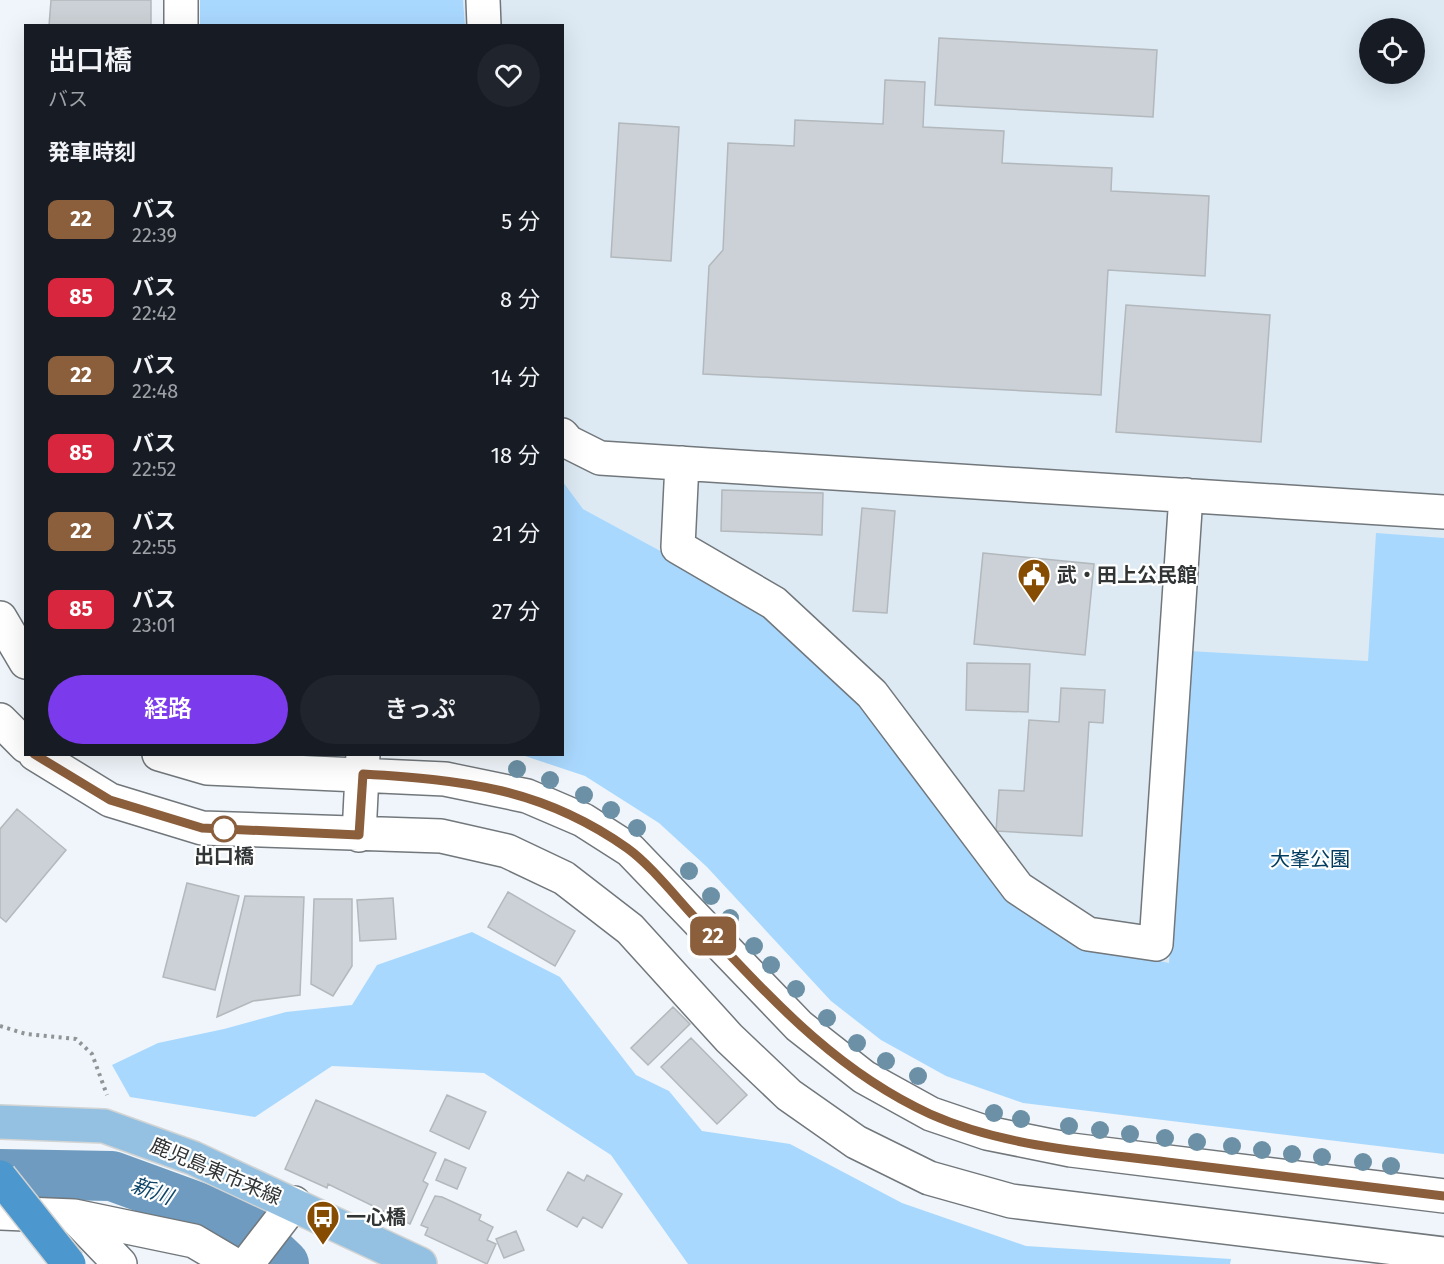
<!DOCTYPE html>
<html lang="ja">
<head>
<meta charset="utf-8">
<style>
  :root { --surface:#171b24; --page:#20242c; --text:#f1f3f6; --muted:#9ea1a6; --accent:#7c3aed }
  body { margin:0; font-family:"Fira Sans","Noto Sans JP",sans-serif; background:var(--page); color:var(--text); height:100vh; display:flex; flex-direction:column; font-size:22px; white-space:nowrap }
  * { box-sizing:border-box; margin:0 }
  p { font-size:20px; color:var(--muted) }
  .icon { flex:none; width:33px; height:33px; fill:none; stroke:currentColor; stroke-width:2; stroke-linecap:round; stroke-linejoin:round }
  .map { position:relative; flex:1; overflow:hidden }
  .sheet { position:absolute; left:24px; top:24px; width:540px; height:732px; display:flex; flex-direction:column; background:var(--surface); border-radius:0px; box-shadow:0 6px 24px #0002 }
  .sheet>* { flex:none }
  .badge { padding:0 12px; border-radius:9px; font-size:21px; line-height:39px }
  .buttons { position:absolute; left:1359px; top:18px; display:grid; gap:12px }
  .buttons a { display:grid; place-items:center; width:66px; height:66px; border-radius:50%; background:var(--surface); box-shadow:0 6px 24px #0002; font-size:30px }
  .map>.badge { position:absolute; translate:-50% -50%; box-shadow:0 0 0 3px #fff }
  h2 { padding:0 24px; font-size:22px; line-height:54px }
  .round { display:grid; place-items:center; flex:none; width:63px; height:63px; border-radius:32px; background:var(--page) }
  .head { display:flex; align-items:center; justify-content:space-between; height:102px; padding:0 24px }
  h1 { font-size:28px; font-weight:600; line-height:45px }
  .action { display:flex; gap:12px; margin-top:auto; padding:12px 24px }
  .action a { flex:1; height:69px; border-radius:36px; background:var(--accent); color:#fff; font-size:24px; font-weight:600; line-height:69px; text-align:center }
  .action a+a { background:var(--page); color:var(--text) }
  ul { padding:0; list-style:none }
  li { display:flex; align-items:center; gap:18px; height:78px; padding:0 24px }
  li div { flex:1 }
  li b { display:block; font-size:22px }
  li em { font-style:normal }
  li .badge { min-width:66px; font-weight:700; text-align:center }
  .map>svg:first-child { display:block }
  .built { fill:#ddeaf4; fill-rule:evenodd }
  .green { fill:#a9d8fe }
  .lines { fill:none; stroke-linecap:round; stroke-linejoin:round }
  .river { stroke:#6e9bbf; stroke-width:50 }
  .building { fill:#cbd1d6; stroke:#b2b8bc; stroke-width:1.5 }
  .minor-casing { stroke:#71777b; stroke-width:36 }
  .major-casing { stroke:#d2d3d3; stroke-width:36 }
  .path { stroke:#8f9497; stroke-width:4; stroke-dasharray:3 4.5; stroke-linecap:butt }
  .minor { stroke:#fff; stroke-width:33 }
  .major { stroke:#94c1e2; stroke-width:33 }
  .highway-bridge-casing { stroke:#d2d3d3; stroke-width:36; stroke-linecap:butt }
  .highway-bridge { stroke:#4c97ce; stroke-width:33 }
  .tree { fill:#6c90a5 }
  .line-casing { stroke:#fff; stroke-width:14 }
  .line { stroke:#8b5e3c; stroke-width:9 }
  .stop-dot { fill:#fff; stroke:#8b5e3c; stroke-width:3 }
  .labels { text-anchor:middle; stroke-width:4.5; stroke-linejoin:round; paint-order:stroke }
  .poi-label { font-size:20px; font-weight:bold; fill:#323536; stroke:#fff; text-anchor:start }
  .stop-label { font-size:20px; font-weight:bold; fill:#323536; stroke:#fff }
  .park-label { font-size:20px; fill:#013d60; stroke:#fff }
  .street-label { font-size:20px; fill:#323536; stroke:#fff }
  .water-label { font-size:21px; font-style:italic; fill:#0f466a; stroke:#fff }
</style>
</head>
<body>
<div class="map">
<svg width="1444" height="1264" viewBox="0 0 1444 1264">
  <rect width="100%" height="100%" fill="#eff5fa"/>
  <path class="built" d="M463,0h981v1031l-360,-86 -318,-337 -183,-99 -21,-27v-456l-97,-1zM1370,28h44v46h-44z"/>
  <path class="green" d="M200,0h263l2,25h-265z
    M563,482l20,27 183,99 103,101 215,236 85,18 20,-312 179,10 8,-128 68,5v616l-421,-51 -77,-27 -65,-36 -50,-39 -124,-134 -48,-44 -74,-47 -63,-21 40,-1z
    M472,932l88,45 76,98 33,16 33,40 88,13 112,59 124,43 205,13 -1,5h-542l-77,-109 -127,-82 -152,-7 -77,51 -125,-20 -18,-32 46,-22 66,-14 62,-17 66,-7 25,-40z"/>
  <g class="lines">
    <path class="river" d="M0,1174l112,2 129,47 43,41"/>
  </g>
  <path class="building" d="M51,0h100v26h-102z
    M939,38l218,12 -4,67 -218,-12z
    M885,80l40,2 -2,45 81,4 -2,32 110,5 -1,23 98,5 -4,80 -97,-6 -7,125 -398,-21 6,-108 14,-16 5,-107 66,3 1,-26 88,4z
    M619,123l60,4 -8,134 -60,-4z
    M1126,305l144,10 -9,127 -145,-10z
    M722,490l101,3 -1,42 -101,-4z
    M862,508l33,3 -8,102 -34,-2z
    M983,553l111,11 -9,91 -111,-11z
    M967,663l63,1 -2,48 -62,-2z
    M1061,688l44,2 -2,33 -14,-1 -7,114 -86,-5 3,-41 25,1 5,-71 30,2z
    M17,809l49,41 -60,72 -6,-5v-88z
    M187,883l52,13 -24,94 -52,-13z
    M508,892l67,39 -20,35 -67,-39z
    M245,896l59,1 -4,98 -47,6 -36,16z
    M393,898l3,41 -36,2 -3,-41z
    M314,899h38v67l-19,30 -22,-12z
    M673,1007l17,17 -42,41 -17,-17z
    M691,1038l56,57 -30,29 -56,-57z
    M447,1095l39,17 -17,37 -39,-18z
    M316,1100l120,53 -13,28 5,3 -18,40 -82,-40 -1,4 -42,-19z
    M445,1159l21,9 -9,21 -21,-9z
    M568,1172l16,9 3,-6 35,19 -20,34 -19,-11 -6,10 -30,-17z
    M435,1196l7,1 39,18 -2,5 14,7 -6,13 9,4 -9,20 -62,-29 3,-7 -7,-3z
    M516,1231l8,19 -20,8 -8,-19z"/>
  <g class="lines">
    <g class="minor-casing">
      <path id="minor" d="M181,0v26
        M483,0l1,26
        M562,435l6,7 32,16 844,54
        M682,463l-4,84 96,56 98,91 146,194 70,46 68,10 30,-449
        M0,618l26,44
        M0,720l26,26
        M35,754l75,46 92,28 239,8 66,15 57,27 66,51 99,109 60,57 67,47 73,36 82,23 433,53
        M159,754l48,14 238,11 82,17 56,24 47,30 169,176 65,51 67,37 56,19 84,17 373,46
        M359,835l4,-81
        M0,1213l74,3 120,25 39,23
        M74,1216l46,48
        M247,1264l47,-61"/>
    </g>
    <g class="major-casing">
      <path id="major" d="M0,1122l104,4 89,32 227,106"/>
    </g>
    <path class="path" d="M0,1026l26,8 50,5 16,15 15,41"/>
    <use href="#minor" class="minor"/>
    <use href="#major" class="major"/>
    <g class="highway-bridge-casing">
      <path id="highway-bridge" d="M0,1177l69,87"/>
    </g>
    <use href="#highway-bridge" class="highway-bridge"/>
  </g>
  <g class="tree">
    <circle cx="517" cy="769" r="9"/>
    <circle cx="550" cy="780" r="9"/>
    <circle cx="584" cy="795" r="9"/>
    <circle cx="611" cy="810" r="9"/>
    <circle cx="637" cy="828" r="9"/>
    <circle cx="689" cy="871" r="9"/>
    <circle cx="711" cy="896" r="9"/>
    <circle cx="730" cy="918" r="9"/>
    <circle cx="754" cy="946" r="9"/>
    <circle cx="771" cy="965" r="9"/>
    <circle cx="796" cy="989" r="9"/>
    <circle cx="827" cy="1018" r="9"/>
    <circle cx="857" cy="1043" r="9"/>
    <circle cx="886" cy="1061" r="9"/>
    <circle cx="918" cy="1076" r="9"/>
    <circle cx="994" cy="1113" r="9"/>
    <circle cx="1021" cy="1119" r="9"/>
    <circle cx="1069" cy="1126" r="9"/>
    <circle cx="1100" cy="1130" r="9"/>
    <circle cx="1130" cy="1134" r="9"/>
    <circle cx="1165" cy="1138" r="9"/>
    <circle cx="1197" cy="1142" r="9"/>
    <circle cx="1232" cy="1146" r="9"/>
    <circle cx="1262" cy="1150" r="9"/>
    <circle cx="1292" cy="1154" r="9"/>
    <circle cx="1322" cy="1157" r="9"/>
    <circle cx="1363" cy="1162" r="9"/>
    <circle cx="1391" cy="1166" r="9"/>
  </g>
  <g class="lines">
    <g class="line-casing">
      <path id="line" d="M34,754l76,46 92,28 157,7 4,-61c101,6 179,14 264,74 24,17 51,52 72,74 71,75 135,148 231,192 74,33 159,38 237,48 92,11 185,23 277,34"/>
    </g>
    <use href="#line" class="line"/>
  </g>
  <defs>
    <g id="civic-pin" transform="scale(1.725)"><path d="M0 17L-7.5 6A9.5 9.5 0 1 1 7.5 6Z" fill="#864c02" stroke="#fff"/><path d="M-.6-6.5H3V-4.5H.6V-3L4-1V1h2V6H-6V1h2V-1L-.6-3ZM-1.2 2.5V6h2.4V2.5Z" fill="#fff"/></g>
    <g id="bus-pin" transform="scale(1.725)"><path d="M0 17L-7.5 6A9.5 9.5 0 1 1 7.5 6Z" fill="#864c02" stroke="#fff"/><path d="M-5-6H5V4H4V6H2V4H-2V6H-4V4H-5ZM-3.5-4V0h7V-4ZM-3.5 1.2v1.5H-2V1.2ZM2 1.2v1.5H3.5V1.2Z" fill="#fff"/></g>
  </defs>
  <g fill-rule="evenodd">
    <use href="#civic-pin" x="1034" y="575"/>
    <use href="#bus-pin" x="323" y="1217"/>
  </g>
  <circle class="stop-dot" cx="224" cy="829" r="12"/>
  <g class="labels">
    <g class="poi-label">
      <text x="1057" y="582">武・田上公民館</text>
      <text x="346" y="1224">一心橋</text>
    </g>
    <g class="stop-label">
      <text x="224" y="863">出口橋</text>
    </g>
    <g class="park-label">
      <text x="1310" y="866">大峯公園</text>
    </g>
    <g class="street-label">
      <text transform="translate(216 1171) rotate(23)" y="7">鹿児島東市来線</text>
    </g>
    <g class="water-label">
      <text transform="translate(152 1191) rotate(20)" y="7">新川</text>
    </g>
  </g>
</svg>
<div class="buttons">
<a><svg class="icon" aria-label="locate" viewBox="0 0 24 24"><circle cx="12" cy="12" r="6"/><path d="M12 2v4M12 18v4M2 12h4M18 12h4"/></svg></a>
</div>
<b class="badge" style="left:713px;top:936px;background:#8b5e3c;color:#fff">22</b>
<section class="sheet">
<div class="head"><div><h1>出口橋</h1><p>バス</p></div><a class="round"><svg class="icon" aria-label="heart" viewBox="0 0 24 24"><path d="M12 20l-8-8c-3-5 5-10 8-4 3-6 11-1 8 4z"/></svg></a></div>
<h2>発車時刻</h2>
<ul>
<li><span class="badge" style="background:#8b5e3c;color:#fff">22</span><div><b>バス</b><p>22:39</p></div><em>5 分</em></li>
<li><span class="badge" style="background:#d7263d;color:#fff">85</span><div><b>バス</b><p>22:42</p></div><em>8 分</em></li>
<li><span class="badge" style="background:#8b5e3c;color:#fff">22</span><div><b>バス</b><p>22:48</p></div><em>14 分</em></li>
<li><span class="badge" style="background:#d7263d;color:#fff">85</span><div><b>バス</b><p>22:52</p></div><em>18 分</em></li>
<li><span class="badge" style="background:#8b5e3c;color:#fff">22</span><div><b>バス</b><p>22:55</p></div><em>21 分</em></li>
<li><span class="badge" style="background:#d7263d;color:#fff">85</span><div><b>バス</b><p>23:01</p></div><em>27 分</em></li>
</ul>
<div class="action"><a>経路</a><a>きっぷ</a></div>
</section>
</div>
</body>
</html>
